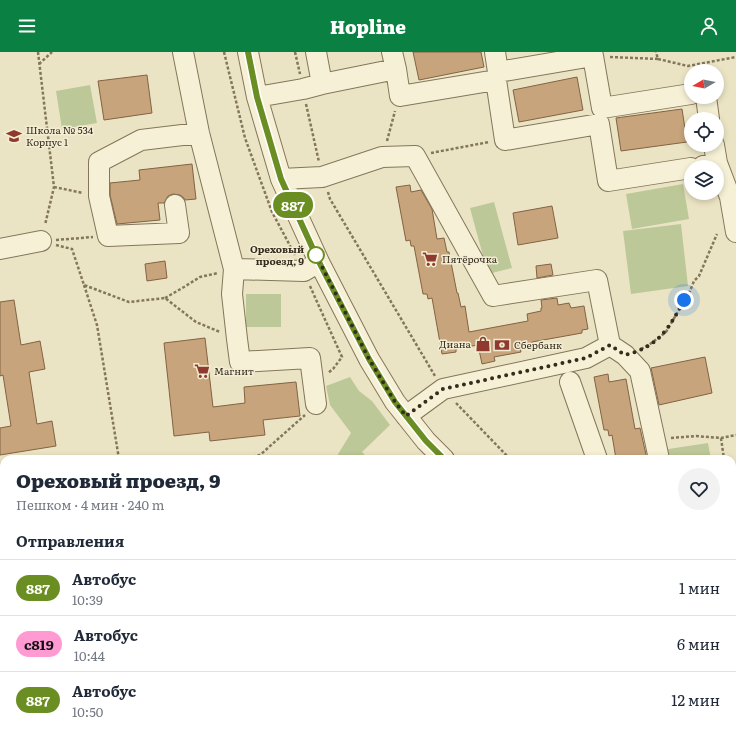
<!DOCTYPE html>
<html lang="ru">
<head>
<meta charset="utf-8">
<style>
  :root { --surface:#fff; --page:#f2f2f3; --text:#1f2937; --muted:#747a83; --line:#e0e1e3; --accent:#0b8043 }
  body { margin:0; font-family:Literata,serif; background:var(--page); color:var(--text); height:100vh; display:flex; flex-direction:column; font-size:15px; white-space:nowrap }
  * { box-sizing:border-box; margin:0 }
  p { font-size:13px; color:var(--muted) }
  .icon { flex:none; width:22px; height:22px; fill:none; stroke:currentColor; stroke-width:2; stroke-linecap:round; stroke-linejoin:round }
  .map { position:relative; flex:1; overflow:hidden }
  .panel { position:absolute; left:0px; top:403px; width:736px; height:280px; display:flex; flex-direction:column; background:var(--surface); border-radius:12px 12px 0 0; box-shadow:0 2px 6px #0003 }
  .panel>* { flex:none }
  .badge { padding:0 8px; border-radius:13px; font-size:14px; line-height:26px }
  .needle { width:26px; rotate:261deg }
  .controls { position:absolute; left:684px; top:12px; display:grid; gap:8px }
  .controls a { display:grid; place-items:center; width:40px; height:40px; border-radius:50%; background:var(--surface); box-shadow:0 2px 6px #0003; font-size:20px }
  .you { position:absolute; width:20px; height:20px; margin:-10px; border:3px solid #fff; border-radius:50%; background:#1a73e8; box-shadow:0 0 0 6px #1a73e833 }
  .map>.badge { position:absolute; translate:-50% -50%; box-shadow:0 0 0 2px #fff }
  h2 { padding:0 16px; font-size:15px; line-height:36px }
  .round { display:grid; place-items:center; flex:none; width:42px; height:42px; border-radius:21px; background:var(--page) }
  .head { display:flex; align-items:center; justify-content:space-between; height:68px; padding:0 16px }
  h1 { font-size:19px; font-weight:800; line-height:30px }
  ul { padding:0; list-style:none }
  li { display:flex; align-items:center; gap:12px; height:56px; padding:0 16px; border-top:1px solid var(--line) }
  li div { flex:1 }
  li b { display:block; font-size:15px }
  li em { font-style:normal }
  li .badge { min-width:44px; font-weight:700; text-align:center }
  header { display:flex; justify-content:space-between; align-items:center; height:52px; padding:0 16px; background:var(--accent); color:#fff; font-size:18px; font-weight:800 }
  .map>svg:first-child { display:block }
  .green { fill:#bdc898 }
  .lines { fill:none; stroke-linecap:round; stroke-linejoin:round }
  .stream { stroke:#6d8c88; stroke-width:4 }
  .building { fill:#c7a47c; stroke:#826343 }
  .minor-casing { stroke:#84765b; stroke-width:22 }
  .path { stroke:#84765b; stroke-width:2.5; stroke-dasharray:3 2; stroke-linecap:butt }
  .minor { stroke:#f6f1d6; stroke-width:20 }
  .line-casing { stroke:#fff; stroke-width:9 }
  .line { stroke:#6b8e23; stroke-width:6 }
  .walk { stroke:#352c1e; stroke-width:4; stroke-dasharray:0 7.2 }
  .stop-dot { fill:#fff; stroke:#6b8e23; stroke-width:2 }
  .labels { text-anchor:middle; stroke-width:3; stroke-linejoin:round; paint-order:stroke }
  .poi-label { font-size:10px; fill:#352c1e; stroke:#f3edd3; text-anchor:start }
  .stop-label { font-size:10px; font-weight:bold; fill:#352c1e; stroke:#f3edd3; text-anchor:end }
</style>
</head>
<body>
<header><svg class="icon" aria-label="menu" viewBox="0 0 24 24"><path d="M4 6h16M4 12h16M4 18h16"/></svg>Hopline<svg class="icon" aria-label="person" viewBox="0 0 24 24"><circle cx="12" cy="8" r="4"/><path d="M4 21q1-7 8-7t8 7"/></svg></header>
<div class="map">
<svg width="736" height="683" viewBox="0 0 736 683">
  <rect width="100%" height="100%" fill="#ebe4c4"/>
  <path class="green" d="M90,33l7,38 -35,6 -6,-38z
    M683,132l6,35 -57,10 -6,-35z
    M494,150l18,66 -24,6 -18,-66z
    M681,172l7,62 -57,8 -8,-63z
    M246,242h35v33h-35z
    M350,325l9,14 13,10 18,24 -28,27 7,7h-34l16,-26 -21,-28 -4,-19z
    M708,391l3,16h-47l-2,-9z
    M0,648l4,1v30h91l12,4h-107z
    M134,679h342l5,4h-335z"/>
  <g class="lines">
    <path class="stream" d="M419,679l8,4"/>
  </g>
  <path class="building" d="M413,0h68l3,15 -65,13z
    M147,23l5,38 -48,7 -6,-39z
    M577,25l6,33 -64,12 -6,-32z
    M682,57l5,33 -66,9 -5,-33z
    M192,112l4,35 -11,1 -1,-2 -4,-3 -7,-1 -5,2 -4,7h-6l2,17 -43,4 -7,-29v-12l30,-3 -1,-10z
    M410,133l1,7 10,-2 11,19 5,30 7,-1 3,14h2l8,41h1l3,14 4,-1 4,26 59,-11 -1,-7 14,-3v-3h1l-1,-8 16,-2 1,7 11,-2 2,5 13,-2 4,23 -6,1v3l-50,9 1,4 -13,2 1,4 -27,5 1,4 -13,3 -4,-19 -22,4v3l-14,2 -10,-56 -4,1 -1,-5h-4l-9,-48h-3l-1,-6 -4,1 -10,-54z
    M552,154l6,32 -40,7 -5,-32z
    M165,209l2,17 -20,3 -2,-17z
    M551,212l2,11 -16,3 -1,-12z
    M14,248l7,45 19,-4 5,28 -16,3 8,52 15,-3 4,25 -56,9v-27l11,-2 -8,-51 -3,1v-74z
    M205,286l8,69 32,-4 -1,-16 52,-5 4,34 -37,4 2,15 -55,6 -1,-9 -35,4 -10,-93z
    M705,305l7,36 -53,12 -8,-37z
    M608,322l1,8 17,-3 9,50 5,-1 7,31h-31l-4,-24 -3,1 -1,-6h-4l-10,-53z"/>
  <g class="lines">
    <g class="minor-casing">
      <path id="minor" d="M183,0l16,81 35,136
        M248,0l9,45 24,82 38,83 50,97 26,43 31,39 18,18
        M316,0l6,32
        M495,0l3,20 95,-16 9,52 89,-14
        M396,17l4,27 96,-16 9,60 94,-16 9,57 83,-13
        M257,45l46,-8 19,-5 74,-15 -4,-17
        M706,45l3,22
        M717,111l13,34 6,35
        M703,114l14,-3 -3,-18
        M281,127l41,-2 60,-20 33,-1 78,140 104,-16 13,65
        M175,153l4,28 -71,3 -9,-40v-34l42,-22 58,-7
        M0,197l41,-8
        M570,330l27,77
        M316,352l-6,-46 -70,4 -3,-23 -5,-45 2,-25 70,2 15,-9
        M406,364l37,-27 143,-31 24,-13 15,10 15,16 19,88
        M732,455l4,22
        M732,504l4,-1
        M732,627l4,2
        M0,638l4,1
        M116,679l12,4"/>
    </g>
    <path class="path" d="M38,0l16,135 -9,38
      M224,0l21,86 27,74 23,43
      M295,0l5,22
      M610,5l48,2 -2,-7
      M658,7l30,7 48,-9
      M39,12l13,-12
      M306,52l13,58
      M387,89l8,-30
      M431,101l58,-11
      M54,135l29,6
      M328,140l2,7 105,177
      M56,188l37,-3
      M56,193l16,4 12,36 45,17 36,-4 31,24 24,10
      M84,233l13,40 22,134
      M310,234l8,18 24,53 -9,12 -5,4
      M165,246l19,-11 16,-10 18,-4
      M641,297l9,-5 16,-12 24,-41 4,-10 5,-5 18,-42
      M456,351l54,56
      M671,386l25,-2 25,2 15,-3
      M721,386l3,21
      M243,407l17,-4 45,-40
      M0,463l4,-1
      M0,509l4,-3
      M732,588l4,2"/>
    <use href="#minor" class="minor"/>
  </g>
  <g class="lines">
    <g class="line-casing">
      <path id="line" d="M248,0l9,45 24,82 38,83 50,97 26,43 31,39 18,18"/>
    </g>
    <use href="#line" class="line"/>
    <path class="walk" d="M316,203l53,104 26,43 11,14 37,-27 143,-31 24,-13 15,10c33,-8 44,-26 59,-55"/>
  </g>
  <defs>
    <g id="school-bare" transform="scale(1.2)"><path d="M0-5L7-2L0 1L-7-2ZM-4 1L0 2.5L4 1V4Q0 6-4 4Z" fill="#8f3a2f" stroke="#f3edd3" stroke-width="2.5" paint-order="stroke"/></g>
    <g id="supermarket-bare" transform="scale(1.2)"><path d="M-6-5.5h2.5l.6 2H6L4.5 2H-2.5L-4.4-4H-6ZM-1.5 3.2a1.3 1.3 0 1 0 .1 0ZM3 3.2a1.3 1.3 0 1 0 .1 0Z" fill="#8f3a2f" stroke="#f3edd3" stroke-width="2.5" paint-order="stroke"/></g>
    <g id="shop-bare" transform="scale(1.2)"><path d="M-5-2.5h2.3a2.7 3.5 0 0 1 5.4 0H5L5.5 6h-11ZM-1.5-2.5h3a1.5 2.3 0 0 0-3 0Z" fill="#8f3a2f" stroke="#f3edd3" stroke-width="2.5" paint-order="stroke"/></g>
    <g id="bank-bare" transform="scale(1.2)"><path d="M-6-4H6V4H-6ZM0-2.3a2.3 2.3 0 1 0 0 4.6a2.3 2.3 0 1 0 0-4.6Z" fill="#8f3a2f" stroke="#f3edd3" stroke-width="2.5" paint-order="stroke"/></g>
  </defs>
  <g fill-rule="evenodd">
    <use href="#school-bare" x="14" y="84"/>
    <use href="#supermarket-bare" x="430" y="207"/>
    <use href="#shop-bare" x="483" y="292"/>
    <use href="#bank-bare" x="502" y="293"/>
    <use href="#supermarket-bare" x="202" y="319"/>
  </g>
  <circle class="stop-dot" cx="316" cy="203" r="8"/>
  <g class="labels">
    <g class="poi-label">
      <text x="26" y="82">Школа № 534<tspan x="26" dy="12">Корпус 1</tspan></text>
      <text x="442" y="211">Пятёрочка</text>
      <text x="471" y="296" text-anchor="end">Диана</text>
      <text x="514" y="297">Сбербанк</text>
      <text x="214" y="323">Магнит</text>
    </g>
    <g class="stop-label">
      <text x="304" y="201">Ореховый<tspan x="304" dy="12">проезд, 9</tspan></text>
    </g>
  </g>
</svg>
<div class="controls">
<a><svg class="needle" viewBox="-14 -14 28 28"><path d="M0-13l5 13h-10z" fill="#e53935"/><path d="M0 13l5-13h-10z" fill="#747a83"/></svg></a>
<a><svg class="icon" aria-label="locate" viewBox="0 0 24 24"><circle cx="12" cy="12" r="6"/><path d="M12 2v4M12 18v4M2 12h4M18 12h4"/></svg></a>
<a><svg class="icon" aria-label="layers" viewBox="0 0 24 24"><path d="M12 4l9 5-9 5-9-5zM3 14l9 5 9-5"/></svg></a>
</div>
<div class="you" style="left:684px;top:248px"></div>
<b class="badge" style="left:293px;top:153px;background:#6b8e23;color:#fff">887</b>
<section class="panel">
<div class="head"><div><h1>Ореховый проезд, 9</h1><p>Пешком · 4 мин · 240 m</p></div><a class="round"><svg class="icon" aria-label="heart" viewBox="0 0 24 24"><path d="M12 20l-8-8c-3-5 5-10 8-4 3-6 11-1 8 4z"/></svg></a></div>
<h2>Отправления</h2>
<ul>
<li><span class="badge" style="background:#6b8e23;color:#fff">887</span><div><b>Автобус</b><p>10:39</p></div><em>1 мин</em></li>
<li><span class="badge" style="background:#ff9ad2;color:#111">с819</span><div><b>Автобус</b><p>10:44</p></div><em>6 мин</em></li>
<li><span class="badge" style="background:#6b8e23;color:#fff">887</span><div><b>Автобус</b><p>10:50</p></div><em>12 мин</em></li>
</ul>
</section>
</div>
</body>
</html>
